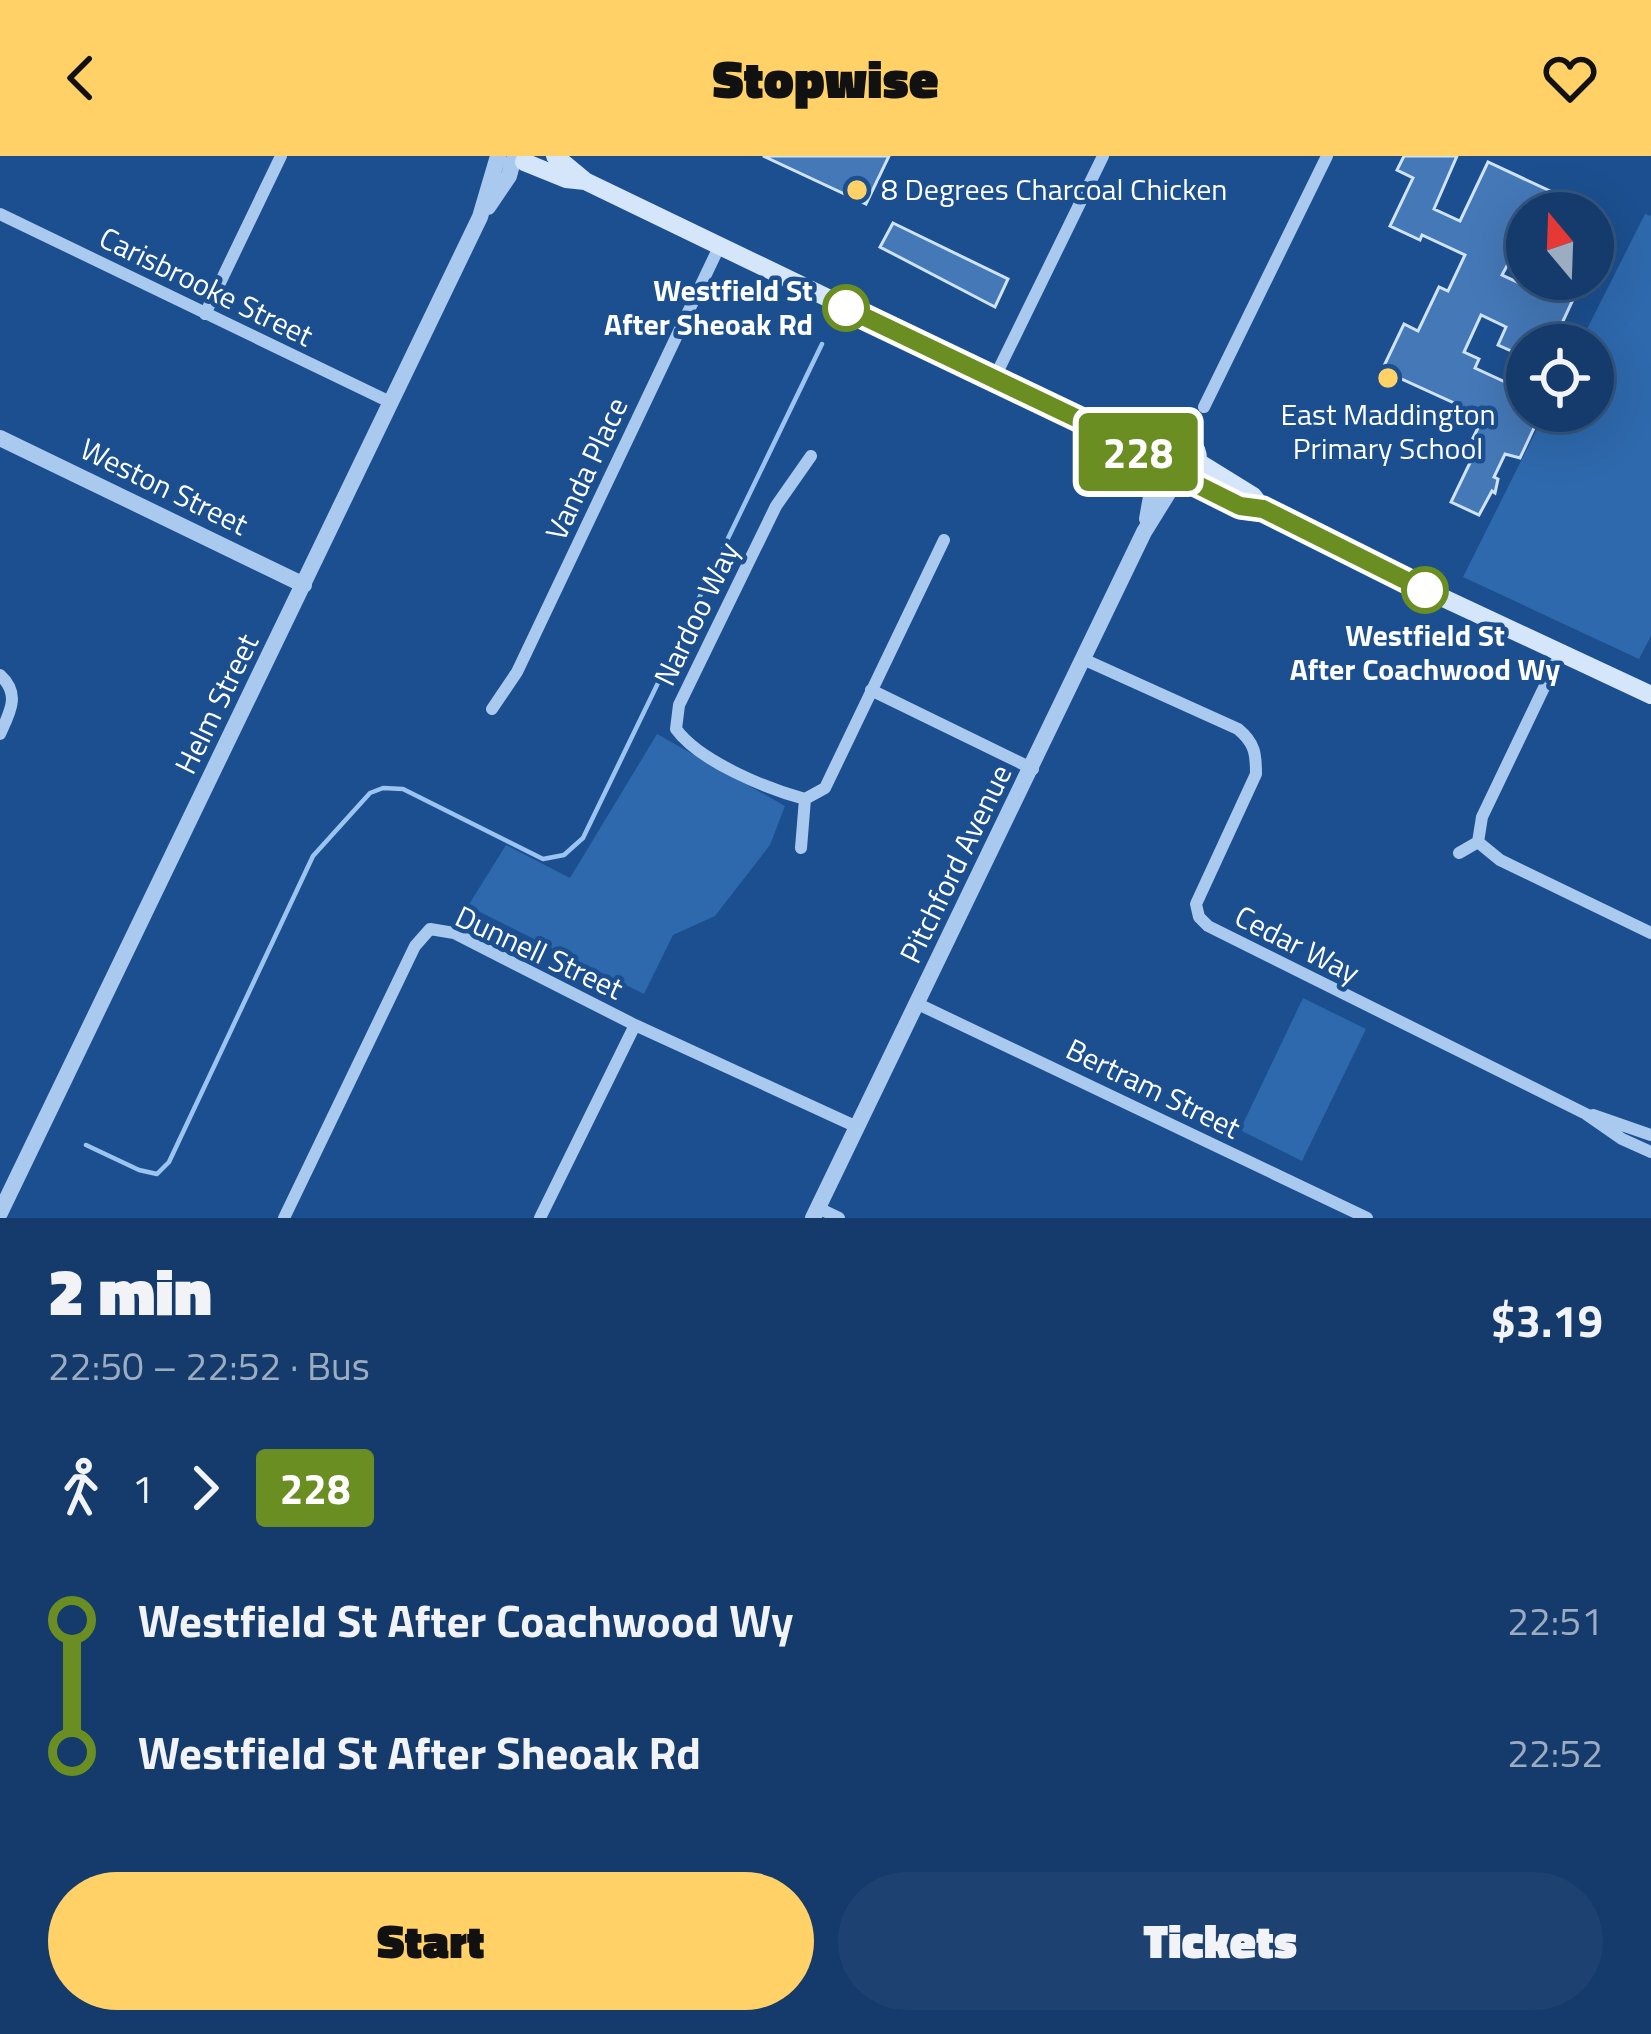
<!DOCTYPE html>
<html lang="en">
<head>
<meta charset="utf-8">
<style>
  :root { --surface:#143b6b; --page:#1d4271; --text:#f1f3f6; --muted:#9dadc1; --line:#33557e; --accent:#ffd166 }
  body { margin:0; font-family:"Titillium Web",sans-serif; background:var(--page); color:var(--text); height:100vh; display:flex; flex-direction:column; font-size:45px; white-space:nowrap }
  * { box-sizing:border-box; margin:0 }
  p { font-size:39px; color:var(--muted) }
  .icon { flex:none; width:66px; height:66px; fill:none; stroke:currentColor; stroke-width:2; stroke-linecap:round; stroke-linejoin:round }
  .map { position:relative; height:1062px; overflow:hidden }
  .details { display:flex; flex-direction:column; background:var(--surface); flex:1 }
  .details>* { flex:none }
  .badge { padding:0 24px; border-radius:9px; font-size:42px; line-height:78px }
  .needle { width:78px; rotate:341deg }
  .buttons { position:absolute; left:1506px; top:36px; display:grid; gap:24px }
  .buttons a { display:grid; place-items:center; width:108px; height:108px; border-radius:50%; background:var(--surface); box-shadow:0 12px 48px #0002,0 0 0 3px var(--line); font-size:60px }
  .map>.badge { position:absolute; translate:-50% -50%; box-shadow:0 0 0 6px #fff }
  .legs { display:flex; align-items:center; gap:18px; height:132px; padding:0 48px; font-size:39px }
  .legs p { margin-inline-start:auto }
  .headline { display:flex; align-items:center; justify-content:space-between; height:204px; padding:0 48px }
  h1 { font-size:66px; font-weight:800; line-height:90px }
  .cta { display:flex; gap:24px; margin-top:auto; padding:24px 48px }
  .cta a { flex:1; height:138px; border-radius:72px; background:var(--accent); color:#111; font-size:48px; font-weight:800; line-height:138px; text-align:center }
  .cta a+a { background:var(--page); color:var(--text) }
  ul { padding:0 48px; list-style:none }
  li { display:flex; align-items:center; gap:42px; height:132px; font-size:45px }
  li i { display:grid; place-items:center; width:18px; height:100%; margin:0 15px; background:currentColor }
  li i::after { content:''; width:30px; height:30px; margin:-15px; border:9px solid; border-radius:50%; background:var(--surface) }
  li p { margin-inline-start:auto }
  li:first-child i { background:linear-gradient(#0000 50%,currentColor 0) }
  li:last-child i { background:linear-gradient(currentColor 50%,#0000 0) }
  header { display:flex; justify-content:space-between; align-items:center; height:156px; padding:0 48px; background:var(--accent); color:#111; font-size:54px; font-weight:800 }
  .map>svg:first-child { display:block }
  .green { fill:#2e69ad }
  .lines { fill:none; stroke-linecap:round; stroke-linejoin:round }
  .stream { stroke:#9cc4f0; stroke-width:4.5 }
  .building { fill:#4478b7; stroke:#cfe3fa; stroke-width:3 }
  .minor { stroke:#a9c9ee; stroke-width:12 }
  .tertiary { stroke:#a9c9ee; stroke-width:16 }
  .secondary { stroke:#d6e6fa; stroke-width:18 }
  .line-1-casing { stroke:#fff; stroke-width:27 }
  .line-1 { stroke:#6b8e23; stroke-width:18 }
  .poi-dot { fill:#ffd166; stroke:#1b4f8f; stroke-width:4.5 }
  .stop-1-dot { fill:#fff; stroke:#6b8e23; stroke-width:6 }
  .labels { text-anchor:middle; stroke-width:9; stroke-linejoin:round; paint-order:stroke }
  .poi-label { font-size:30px; fill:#fff; stroke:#1b4f8f; text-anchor:start }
  .street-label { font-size:30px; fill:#fff; stroke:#1b4f8f }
  .stop-label { font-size:30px; font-weight:bold; fill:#fff; stroke:#1b4f8f; text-anchor:end }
</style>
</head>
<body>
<header><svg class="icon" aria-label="back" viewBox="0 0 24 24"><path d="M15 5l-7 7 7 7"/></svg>Stopwise<svg class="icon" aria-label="heart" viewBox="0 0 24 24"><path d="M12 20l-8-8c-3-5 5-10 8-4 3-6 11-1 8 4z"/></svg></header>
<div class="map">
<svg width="1651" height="1062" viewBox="0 0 1651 1062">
  <rect width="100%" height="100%" fill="#1b4f8f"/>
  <path class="green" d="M1645,58l6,2v420l-12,23 -176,-82 83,-166h47v-66h-14z
    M657,578l128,72 -15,39 -55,71 -42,19 -29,59 -176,-88 38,-61 64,33z
    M1303,842l63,31 -64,132 -62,-31z"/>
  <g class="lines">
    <path class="stream" d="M86,989l53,25 18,4 12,-12 144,-306 57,-63 13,-5 20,1 140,70 21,-4 19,-17 239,-494"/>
  </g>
  <path class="building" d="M763,0h126l-23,48z
    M1404,0h53l-23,53 26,12 28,-59 75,35 -7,16h-29v16l-25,46 24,11 3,-7h23l25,12 -25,54h-25v13l-29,-13 8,-18 -25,-12 -17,37 15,7 -4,9 52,24v19h15l-22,47 -15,-4 -11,23 4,2 -3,14 -3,-2 -13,24 -28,-13 29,-60 -7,-4 6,-12 -6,-3 5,-9 -96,-44 22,-46 14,7 21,-44 9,4 17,-36 -43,-20 -2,5 -30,-14 23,-48 -16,-8z
    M893,67l115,56 -13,28 -115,-60z"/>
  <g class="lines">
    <path class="minor" d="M0,58l392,189
      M205,158l76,-158
      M994,223l109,-223
      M1204,251l123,-251
      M1561,496l-79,165 -4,25 22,18 151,73
      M1083,503l155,70c17,14 18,25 18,45l-60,130 3,13 9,9 378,188 36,25 29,13
      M0,519c21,19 10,37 0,59
      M871,534l162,79
      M492,553l25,-37 202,-425
      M805,643c-38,-10 -106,-38 -129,-70l3,-24 97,-199 35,-50
      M801,692l4,-49 20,-11 119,-248
      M1459,697l19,-11
      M918,848l449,214
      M1593,959l58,20
      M818,1052l21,10
      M284,1062l131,-272 15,-17 24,4 181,92 222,102
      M540,1062l95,-193"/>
    <path class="tertiary" d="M488,51l21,-31 4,-15
      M0,282l304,147
      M1147,363l9,-50
      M0,1057l480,-996 18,-61
      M813,1062l331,-686 31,-50"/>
    <path class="secondary" d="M555,0l30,25
      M524,6l42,17 19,2 533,257 36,25
      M1154 303a22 22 0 1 1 44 0a22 22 0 1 1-44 0Z
      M1198,306l55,34 10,13
      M1186,323l54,27 23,3 99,51 289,135"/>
  </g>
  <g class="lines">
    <g class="line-1-casing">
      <path id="line-1" d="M846,152l272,130 36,25 5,11 10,7 17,-2 54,27 23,3 162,81"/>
    </g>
    <use href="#line-1" class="line-1"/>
  </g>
  <g class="poi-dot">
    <circle cx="857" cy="34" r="12"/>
    <circle cx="1388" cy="222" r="12"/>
  </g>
  <g class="stop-1-dot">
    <circle cx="846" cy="152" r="21"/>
    <circle cx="1425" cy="434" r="21"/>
  </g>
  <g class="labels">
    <g class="poi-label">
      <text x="881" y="44">8 Degrees Charcoal Chicken</text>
      <text x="1388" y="269" text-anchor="middle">East Maddington<tspan x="1388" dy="34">Primary School</tspan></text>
    </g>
    <g class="street-label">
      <text transform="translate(206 131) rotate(26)" y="10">Carisbrooke Street</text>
      <text transform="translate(587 313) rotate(-65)" y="10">Vanda Place</text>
      <text transform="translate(164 331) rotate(26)" y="10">Weston Street</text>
      <text transform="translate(697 458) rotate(-64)" y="10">Nardoo Way</text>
      <text transform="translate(217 548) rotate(-64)" y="10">Helm Street</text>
      <text transform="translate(956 708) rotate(-64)" y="10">Pitchford Avenue</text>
      <text transform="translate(1297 789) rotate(27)" y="10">Cedar Way</text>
      <text transform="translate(539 797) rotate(25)" y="10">Dunnell Street</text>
      <text transform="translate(1153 933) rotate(26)" y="10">Bertram Street</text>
    </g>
    <g class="stop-label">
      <text x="813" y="145">Westfield St<tspan x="813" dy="34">After Sheoak Rd</tspan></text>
      <text x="1425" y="490" text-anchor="middle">Westfield St<tspan x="1425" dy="34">After Coachwood Wy</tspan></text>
    </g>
  </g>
</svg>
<div class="buttons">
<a><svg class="needle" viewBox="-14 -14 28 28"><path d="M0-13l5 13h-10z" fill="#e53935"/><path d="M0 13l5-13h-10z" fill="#9dadc1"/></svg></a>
<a><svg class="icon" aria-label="locate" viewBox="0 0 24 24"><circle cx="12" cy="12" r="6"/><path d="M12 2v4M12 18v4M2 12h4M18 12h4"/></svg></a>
</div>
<b class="badge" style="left:1138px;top:296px;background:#6b8e23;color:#fff">228</b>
</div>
<section class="details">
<div class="headline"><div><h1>2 min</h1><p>22:50 – 22:52 · Bus</p></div><b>$3.19</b></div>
<div class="legs"><svg class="icon" aria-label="walk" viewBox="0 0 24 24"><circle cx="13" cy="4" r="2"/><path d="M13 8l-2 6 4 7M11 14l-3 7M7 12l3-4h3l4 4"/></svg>1<svg class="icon" aria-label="forward" viewBox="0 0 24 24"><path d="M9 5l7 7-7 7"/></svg><b class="badge" style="background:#6b8e23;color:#fff">228</b></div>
<ul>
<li><i style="color:#6b8e23"></i><b>Westfield St After Coachwood Wy</b><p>22:51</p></li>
<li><i style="color:#6b8e23"></i><b>Westfield St After Sheoak Rd</b><p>22:52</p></li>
</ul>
<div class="cta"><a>Start</a><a>Tickets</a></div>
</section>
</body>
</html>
